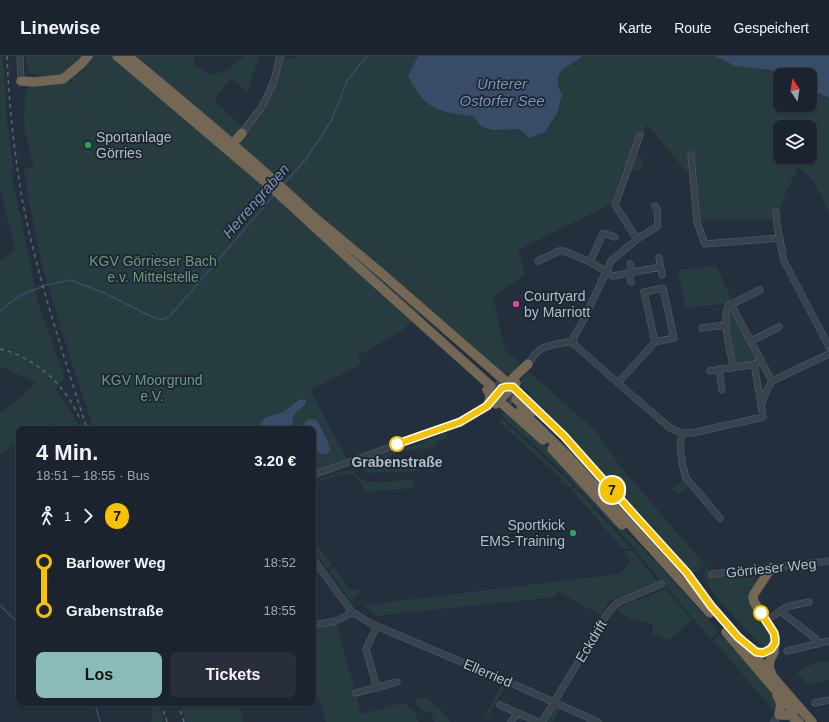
<!DOCTYPE html>
<html lang="de">
<head>
<meta charset="utf-8">
<style>
  :root { --surface:#1b232e; --page:#282f3a; --text:#f1f3f6; --muted:#a0a4aa; --line:#39404a; --accent:#8bbbb9 }
  body { margin:0; font-family:Arial,sans-serif; background:var(--page); color:var(--text); height:100vh; display:flex; flex-direction:column; font-size:15px; white-space:nowrap }
  * { box-sizing:border-box; margin:0 }
  p { font-size:13px; color:var(--muted) }
  .icon { flex:none; width:22px; height:22px; fill:none; stroke:currentColor; stroke-width:2; stroke-linecap:round; stroke-linejoin:round }
  .map { position:relative; flex:1; overflow:hidden }
  .side { position:absolute; left:16px; top:370px; width:300px; height:280px; display:flex; flex-direction:column; background:var(--surface); border-radius:8px; box-shadow:0 1px 3px #0004,0 0 0 1px var(--line) }
  .side>* { flex:none }
  .badge { padding:0 8px; border-radius:13px; font-size:14px; line-height:26px }
  .needle { width:26px; rotate:348deg }
  .fabs { position:absolute; left:773px; top:12px; display:grid; gap:8px }
  .fabs a { display:grid; place-items:center; width:44px; height:44px; border-radius:8px; background:var(--surface); box-shadow:0 1px 3px #0004,0 0 0 1px var(--line); font-size:20px }
  .map>.badge { position:absolute; translate:-50% -50%; box-shadow:0 0 0 2px #fff }
  .legs { display:flex; align-items:center; gap:6px; height:44px; padding:0 20px; font-size:13px }
  .legs p { margin-inline-start:auto }
  .head { display:flex; align-items:center; justify-content:space-between; height:68px; padding:0 20px }
  h1 { font-size:22px; font-weight:800; line-height:30px }
  .button { display:flex; gap:8px; margin-top:auto; padding:8px 20px }
  .button a { flex:1; height:46px; border-radius:8px; background:var(--accent); color:#111; font-size:16px; font-weight:800; line-height:46px; text-align:center }
  .button a+a { background:var(--page); color:var(--text) }
  ul { padding:0 20px; list-style:none }
  li { display:flex; align-items:center; gap:14px; height:48px; font-size:15px }
  li i { display:grid; place-items:center; width:6px; height:100%; margin:0 5px; background:currentColor }
  li i::after { content:''; width:10px; height:10px; margin:-5px; border:3px solid; border-radius:50%; background:var(--surface) }
  li p { margin-inline-start:auto }
  li:first-child i { background:linear-gradient(#0000 50%,currentColor 0) }
  li:last-child i { background:linear-gradient(currentColor 50%,#0000 0) }
  header { display:flex; align-items:center; gap:24px; box-sizing:border-box; height:56px; padding:0 20px; background:var(--surface); border-bottom:1px solid var(--line) }
  header strong { font-size:19px }
  nav { display:flex; gap:22px; margin-inline-start:auto; font-size:14px }
  .map>svg:first-child { display:block }
  .green { fill:#263c3f; fill-rule:evenodd }
  .water { fill:#394c67 }
  .lines { fill:none; stroke-linecap:round; stroke-linejoin:round }
  .stream { stroke:#394c67; stroke-width:1.5 }
  .highway-tunnel { stroke:#3a4453; stroke-width:9; stroke-dasharray:9 4.5; stroke-linecap:butt }
  .minor-casing { stroke:#565f6c; stroke-width:7 }
  .highway-casing { stroke:#434c59; stroke-width:10 }
  .minor { stroke:#38414e; stroke-width:6 }
  .highway { stroke:#746855; stroke-width:9 }
  .rail { stroke:#5a6575; stroke-width:1.5; stroke-dasharray:4 4; stroke-linecap:butt }
  .line-1-casing { stroke:#fff; stroke-width:9 }
  .line-1 { stroke:#f7c200; stroke-width:6 }
  .leisure-dot { fill:#2e9e5b; stroke:#1d2633; stroke-width:1.5 }
  .hotel-dot { fill:#d1479c; stroke:#1d2633; stroke-width:1.5 }
  .stop-1-dot { fill:#fff; stroke:#f7c200; stroke-width:2 }
  .labels { text-anchor:middle; stroke-width:3.5; stroke-linejoin:round; paint-order:stroke }
  .poi-label { font-size:14px; fill:#b4bcc9; stroke:#1d2633; text-anchor:start }
  .park-label { font-size:14px; fill:#6b9a76; stroke:#1d2633 }
  .stop-label { font-size:14px; font-weight:bold; fill:#b4bcc9; stroke:#1d2633 }
  .street-label { font-size:14px; fill:#b4bcc9; stroke:#1d2633 }
  .water-label { font-size:15px; font-style:italic; fill:#7c92b1; stroke:#1d2633 }
</style>
</head>
<body>
<header>
<strong>Linewise</strong>
<nav><a>Karte</a><a>Route</a><a>Gespeichert</a></nav>
</header>
<div class="map">
<svg width="829" height="666" viewBox="0 0 829 666">
  <rect width="100%" height="100%" fill="#242f3e"/>
  <path class="green" d="M0,0h3l4,66 7,48 -3,1 27,132 27,75 -10,10 20,30 4,11h-25l-3,-6 -11,6h-21v13l-19,12v-42l15,-9 21,-20 -36,-17v-105l15,-10 -15,-62z
    M26,0h168l2,11c5,2 13,7 18,7 12,-1 22,-10 30,-18h15l-12,36 -16,-14 -17,23 28,25 22,-30 8,-20 5,-20h8v3l14,-3h119l-3,8 9,36 12,8 16,5 21,3 42,13h4l11,9 6,-3 8,-2 18,-38 -4,-9v-10l4,-6 21,-14h132l20,10 36,4 9,5v30h30v-16l19,9v114l-16,-32 -15,-14 -24,54 -77,1 -5,-48 -8,-4 -37,-45 -11,31 7,4v6l-3,7 -16,-6 -13,38 -93,46 7,24 -32,23 12,53 16,14 -9,9 -10,1 -77,-67 -22,23 -46,26 5,8 -52,26 37,69 -34,12v-26l3,6 14,-2 -3,-10 -6,-13 -17,-2 2,5h-13c-2,-9 0,-15 7,-20l-1,-9 -16,12 -9,3 -16,12 1,2h-165l-27,-81 -24,-79 -15,-71 -4,-29 10,-1 -10,-41 1,-34 2,-5 5,-3 46,-4 -50,-8zM780,71h30v30h-30z
    M716,210l17,36 -11,2 -37,4 -7,-38z
    M730,258l4,1 22,43 -1,4 -18,2 -3,-3 -6,-43z
    M528,315l68,60 24,35 89,104 -1,1 -4,-4 -5,1 2,3 -12,2 -114,-131v-2l-6,-6h-2l-40,-38 3,-3 -9,-8v-4z
    M502,356l5,3 10,9 2,-1 20,16 19,19 44,49 54,55 61,67 -1,1 2,3 -7,6 -72,-84 -3,-5 -77,-82 -57,-52z
    M500,361l73,68 -3,3 -3,-3 -7,-2 3,-3 -64,-58z
    M442,378h5v4l-11,5v5h-3v-1l-35,5 -1,-1 15,-6c7,0 12,-3 17,-6 4,-2 9,-3 13,-5z
    M395,395l1,2 -7,3v13l27,-1v3l-47,2 -5,-3 -1,-3 1,-4z
    M345,414l5,1 3,-1c2,3 4,7 8,9 12,7 37,1 51,0l2,3 1,3 -2,3 -44,4 -3,-1 -13,-17 -9,1 -1,-2 -30,11v-2z
    M684,424l5,6 -11,9 -6,-6z
    M575,431l57,63 -10,-2 -50,-58 1,-2z
    M313,484l19,25 -5,3 -14,-19z
    M624,495h9l24,30 -48,20 -8,14 -43,-23 -3,5 -180,19 -11,-11 256,-31 10,-13z
    M334,511l16,23 7,-1 3,4 -2,1 -3,5 -4,2 -22,-30z
    M754,513l5,16 -5,9 21,44 -12,15 -2,-7 -45,-49 -9,-14 -4,-12 6,1 3,2z
    M665,532l27,32 -23,20 -16,-6v-10l-20,-4 -15,-8 3,-5 5,-3 30,-11z
    M336,565l25,93 42,-11c9,6 12,9 16,19h-93l-13,-43v-54z
    M719,579l5,5 2,-1 50,58 2,5 -2,11 -63,-73z
    M817,606h12v18l-22,5 -10,-13z
    M501,630l4,1 -19,33 -2,-1z
    M418,642h10l13,12 9,12h-15l-4,-9 -11,-4 -5,-7z
    M151,647h7l6,19h-13l2,-11z
    M180,647h58l6,19h-58z
    M552,649l7,3 1,2 -7,12h-11z"/>
  <path class="water" d="M418,0h165l-21,14 -4,6v10l4,9 -5,18 -13,20 -8,2 -6,3 -11,-9 -26,1 -11,-3 -9,-11c-17,-2 -35,-3 -48,-15 -7,-7 -12,-17 -17,-24z
    M715,0h114v42l-19,-9v-14h-29l-10,-5 -36,-4z
    M303,343l3,2c-1,11 -17,7 -13,28h-34l-1,-2 6,-9 19,-6 16,-12z
    M310,363l6,1c7,9 11,19 14,29l-2,5c-17,1 -15,-12 -15,-25h-7l-2,-5 2,-3z"/>
  <g class="lines">
    <path class="stream" d="M283,129l23,-26 25,-38 17,-42 19,-23
      M0,255l19,-15 27,-11 25,-5 33,13 46,23 9,3h5l5,-2 105,-122
      M0,549l19,19
      M95,647l5,19"/>
    <path class="highway-tunnel" d="M496,325l20,18
      M498,336l14,12"/>
    <g class="minor-casing">
      <path id="minor" d="M20,0l1,25
        M242,77l20,-26 12,-26 6,-25
        M691,99l6,67 8,22 75,-6
        M776,156l1,13 7,36 45,86
        M637,183l-22,-34 25,-70
        M659,202l3,17
        M538,205l21,-10h5l26,11 23,14 47,-9
        M590,206l13,-29 12,4
        M630,208l2,9
        M629,217l2,9
        M728,250l6,4 38,71
        M702,272l24,-3
        M573,285l1,-4 10,-18 27,-58 26,-22 21,-13 -1,-17 -2,-3
        M751,285l28,-14
        M528,308c3,-3 5,-8 8,-11 9,-9 25,-9 37,-12l2,4 43,38 52,45 12,5h10l71,-16 -2,-12 5,-13 6,-11 57,-27
        M754,308l7,40
        M733,311c-3,-18 -11,-44 -5,-61l32,-16
        M719,313l3,21
        M710,315l46,-7 4,-5
        M618,327l37,-41 19,-4 -11,-50 -19,4 11,50
        M682,377l-2,15 3,19 3,11 34,40
        M313,419l147,-53
        M313,503l39,53 20,12 139,59 87,39
        M712,518l117,-13
        M780,555l36,28 2,5
        M766,565l20,-14 23,-5
        M313,569c16,-2 25,-3 39,-13
        M787,595l42,-10
        M377,632l-11,-39 11,-23
        M356,637l41,-11
        M815,647l14,-3
        M500,649l38,17
        M511,666l6,-9
        M542,666l65,-108 9,-10 5,-3 40,-17
        M774,666l5,-7"/>
    </g>
    <g class="highway-casing">
      <path id="highway" d="M117,0l153,130 76,70 145,130
        M128,0c65,54 129,107 190,165
        M21,25l13,1 29,-3 19,-16 6,-7
        M237,83l5,-6
        M314,161l66,55 138,120 46,44 73,82 50,55 24,33
        M487,334c5,4 3,10 0,16
        M489,336l54,48
        M516,343l15,14
        M496,348l20,-21
        M520,355l16,14 32,31 142,157
        M460,366l27,-16 8,-10 13,-13 20,-19
        M552,393l70,76
        M771,512l-17,26 -1,3 1,5 20,31 1,5v5l-1,9 -4,8 -1,7 3,8
        M708,546l104,120
        M726,576l68,80
        M750,591c11,9 17,6 25,-4
        M777,639l4,9 -2,11h11l9,7"/>
    </g>
    <use href="#minor" class="minor"/>
    <use href="#highway" class="highway"/>
    <path class="rail" d="M7,0c2,48 7,95 15,142 15,79 41,155 65,231
      M0,293c35,8 65,36 79,68
      M161,647l6,19
      M178,647l6,19"/>
  </g>
  <g class="lines">
    <g class="line-1-casing">
      <path id="line-1" d="M397,388l63,-22 27,-16 15,-18 4,-1h7l51,49 73,82 50,55 24,33 27,31 18,15 7,1 8,-4 4,-6v-5l-1,-5 -13,-20"/>
    </g>
    <use href="#line-1" class="line-1"/>
  </g>
  <g class="leisure-dot">
    <circle cx="88" cy="89" r="4"/>
    <circle cx="573" cy="477" r="4"/>
  </g>
  <circle class="hotel-dot" cx="516" cy="248" r="4"/>
  <g class="stop-1-dot">
    <circle cx="397" cy="388" r="7"/>
    <circle cx="761" cy="557" r="7"/>
  </g>
  <g class="labels">
    <g class="poi-label">
      <text x="96" y="86">Sportanlage<tspan x="96" dy="16">Görries</tspan></text>
      <text x="524" y="245">Courtyard<tspan x="524" dy="16">by Marriott</tspan></text>
      <text x="565" y="474" text-anchor="end">Sportkick<tspan x="565" dy="16">EMS-Training</tspan></text>
    </g>
    <g class="park-label">
      <text x="153" y="210">KGV Görrieser Bach<tspan x="153" dy="16">e.v. Mittelstelle</tspan></text>
      <text x="152" y="329">KGV Moorgrund<tspan x="152" dy="16">e.V.</tspan></text>
    </g>
    <g class="stop-label">
      <text x="397" y="411">Grabenstraße</text>
    </g>
    <g class="street-label">
      <text transform="translate(771 512) rotate(-6)" y="5">Görrieser Weg</text>
      <text transform="translate(591 585) rotate(-59)" y="5">Eckdrift</text>
      <text transform="translate(488 617) rotate(23)" y="5">Ellerried</text>
    </g>
    <g class="water-label">
      <text x="502" y="33">Unterer<tspan x="502" dy="17">Ostorfer See</tspan></text>
      <text transform="translate(256 145) rotate(-49)" y="5">Herrengraben</text>
    </g>
  </g>
</svg>
<div class="fabs">
<a><svg class="needle" viewBox="-14 -14 28 28"><path d="M0-13l5 13h-10z" fill="#e53935"/><path d="M0 13l5-13h-10z" fill="#a0a4aa"/></svg></a>
<a><svg class="icon" aria-label="layers" viewBox="0 0 24 24"><path d="M12 4l9 5-9 5-9-5zM3 14l9 5 9-5"/></svg></a>
</div>
<b class="badge" style="left:612px;top:434px;background:#f7c200;color:#111">7</b>
<section class="side">
<div class="head"><div><h1>4 Min.</h1><p>18:51 – 18:55 · Bus</p></div><b>3.20 €</b></div>
<div class="legs"><svg class="icon" aria-label="walk" viewBox="0 0 24 24"><circle cx="13" cy="4" r="2"/><path d="M13 8l-2 6 4 7M11 14l-3 7M7 12l3-4h3l4 4"/></svg>1<svg class="icon" aria-label="forward" viewBox="0 0 24 24"><path d="M9 5l7 7-7 7"/></svg><b class="badge" style="background:#f7c200;color:#111">7</b></div>
<ul>
<li><i style="color:#f7c200"></i><b>Barlower Weg</b><p>18:52</p></li>
<li><i style="color:#f7c200"></i><b>Grabenstraße</b><p>18:55</p></li>
</ul>
<div class="button"><a>Los</a><a>Tickets</a></div>
</section>
</div>
</body>
</html>
